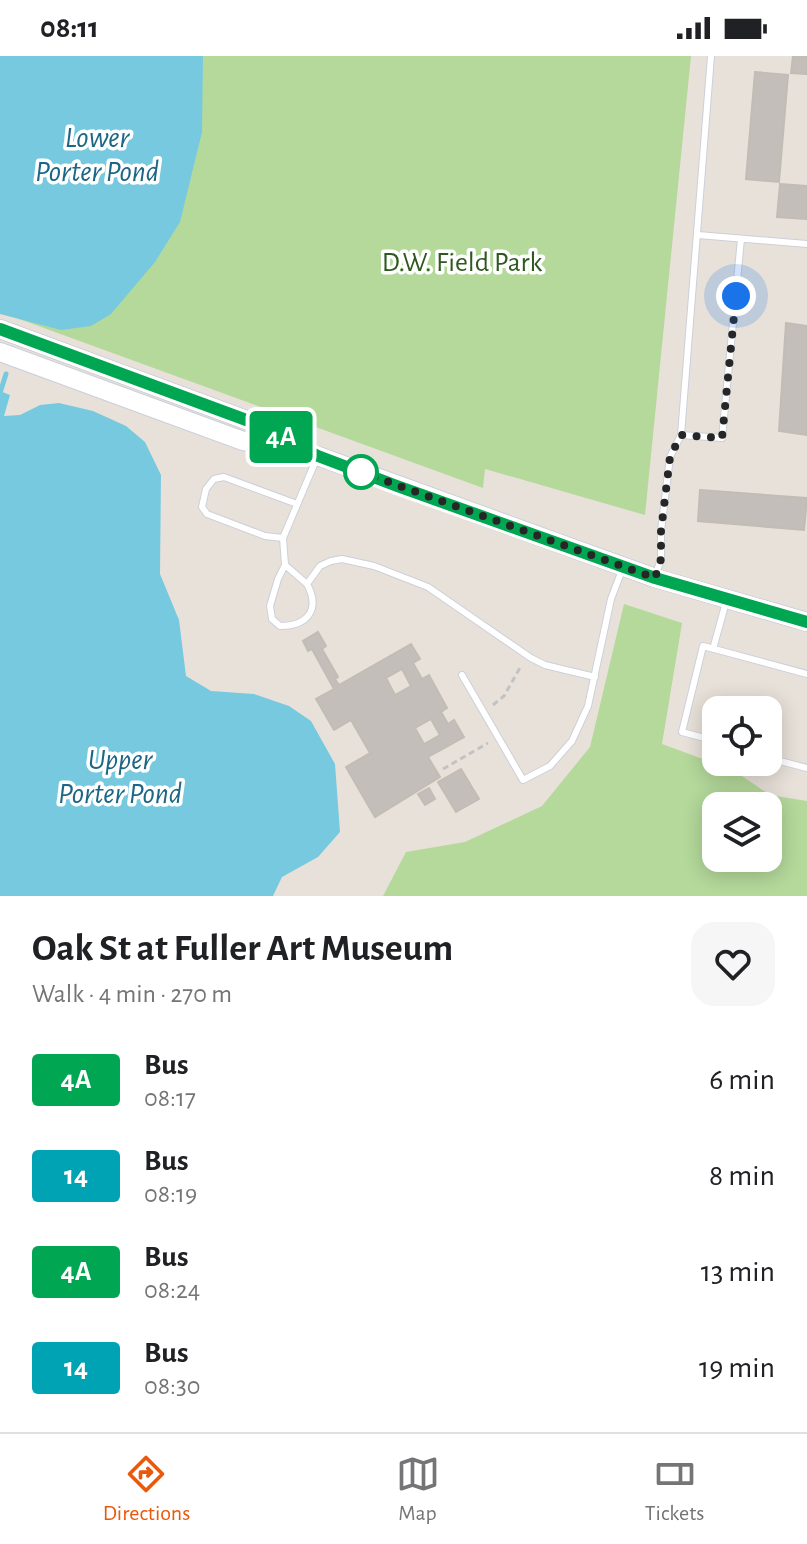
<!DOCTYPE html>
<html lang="en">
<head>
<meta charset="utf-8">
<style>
  :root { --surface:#fff; --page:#f6f6f6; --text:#202124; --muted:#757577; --line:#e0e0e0; --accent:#ea580c }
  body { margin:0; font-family:"Alegreya Sans",sans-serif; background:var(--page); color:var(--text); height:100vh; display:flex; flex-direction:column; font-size:30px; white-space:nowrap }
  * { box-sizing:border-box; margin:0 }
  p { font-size:26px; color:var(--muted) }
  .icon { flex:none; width:44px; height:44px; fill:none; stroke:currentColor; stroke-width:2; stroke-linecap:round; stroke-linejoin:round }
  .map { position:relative; height:840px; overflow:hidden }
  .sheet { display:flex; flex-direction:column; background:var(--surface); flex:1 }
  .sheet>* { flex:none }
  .badge { padding:0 16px; border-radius:6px; font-size:28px; line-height:52px }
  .buttons { position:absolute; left:702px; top:640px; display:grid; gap:16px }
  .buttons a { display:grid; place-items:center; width:80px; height:80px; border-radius:16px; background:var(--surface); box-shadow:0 4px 20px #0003; font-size:40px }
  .you { position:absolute; width:40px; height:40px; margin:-20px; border:6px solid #fff; border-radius:50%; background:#1a73e8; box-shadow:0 0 0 12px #1a73e833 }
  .map>.badge { position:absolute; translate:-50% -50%; box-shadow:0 0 0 4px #fff }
  .round { display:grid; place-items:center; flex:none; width:84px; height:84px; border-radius:24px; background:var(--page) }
  .head { display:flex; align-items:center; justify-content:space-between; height:136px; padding:0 32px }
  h1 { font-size:38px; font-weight:700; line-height:60px }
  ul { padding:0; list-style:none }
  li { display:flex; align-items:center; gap:24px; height:96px; padding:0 32px }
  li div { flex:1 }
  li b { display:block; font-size:30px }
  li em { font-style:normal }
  li .badge { min-width:88px; font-weight:700; text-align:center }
  .status { display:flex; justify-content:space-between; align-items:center; height:56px; padding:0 40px; background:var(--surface); direction:ltr }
  .status svg { height:22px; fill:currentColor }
  .dock { display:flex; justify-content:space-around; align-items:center; height:112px; border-top:2px solid var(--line); background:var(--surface); font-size:22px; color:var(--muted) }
  .dock a { display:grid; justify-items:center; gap:4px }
  .dock .on { color:var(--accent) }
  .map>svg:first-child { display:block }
  .green { fill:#b4d99b; fill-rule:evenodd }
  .water { fill:#77c9df }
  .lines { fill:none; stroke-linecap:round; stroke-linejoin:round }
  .stream { stroke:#77c9df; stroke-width:5 }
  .building { fill:#c3beb9; stroke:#c2bcb4; stroke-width:2; fill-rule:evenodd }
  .lane-casing { stroke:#ccd0da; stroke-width:8 }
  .secondary-casing { stroke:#ccd0da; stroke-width:20 }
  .path { stroke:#c2c2c2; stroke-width:3; stroke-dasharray:6 4; stroke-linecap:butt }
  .lane { stroke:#fff; stroke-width:6 }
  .secondary { stroke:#fff; stroke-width:18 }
  .line-casing { stroke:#fff; stroke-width:18 }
  .line { stroke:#00a651; stroke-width:12 }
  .walk { stroke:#262626; stroke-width:8; stroke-dasharray:0 14.4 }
  .stop-dot { fill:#fff; stroke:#00a651; stroke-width:4 }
  .labels { text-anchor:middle; stroke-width:7; stroke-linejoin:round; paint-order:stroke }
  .park-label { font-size:28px; fill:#305921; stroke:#fff }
  .water-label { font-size:30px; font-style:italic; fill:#1c6785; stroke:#fff }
</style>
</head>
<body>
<div class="status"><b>08:11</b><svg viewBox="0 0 49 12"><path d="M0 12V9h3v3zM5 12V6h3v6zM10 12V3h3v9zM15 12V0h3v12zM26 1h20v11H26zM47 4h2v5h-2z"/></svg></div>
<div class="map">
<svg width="807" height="840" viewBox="0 0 807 840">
  <rect width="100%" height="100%" fill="#e8e1d9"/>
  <path class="green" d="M0,0h691l-46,459 -160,-46 -2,19 -483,-176z
    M624,548l58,19 -20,121 71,26 37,25 37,6v95h-424l23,-44 59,-10 77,-36 48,-59zM768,750v52h-52v-52z"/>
  <path class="water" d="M0,0h203l-1,76 -22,90 -25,40 -44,52 -20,12 -30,4 -61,-16z
    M0,335l10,4 -6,21 16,-1 20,-10 19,-2 34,8 33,15 19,16 16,33 -1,99 19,46 7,56 25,15 43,3 35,12 22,15 24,43 5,68 -22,25 -36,20 -9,19h-273z"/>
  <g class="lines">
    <path class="stream" d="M0,337l6,-19"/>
  </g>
  <path class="building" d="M793,0h14v18l-16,-1z
    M755,16l33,3 -9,107 -33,-3z
    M780,128l27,2v33l-30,-2z
    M786,267l21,3v109l-28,-4z
    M700,434l107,8 -3,32 -106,-9z
    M318,576l8,14 -4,3 16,28 -3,2 4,6 72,-41 9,15 -7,4 9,16 7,-4 18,33 -6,4 7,12 6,-4 10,17 -36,20 12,20 -65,40 -29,-50 24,-14 -19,-33 -17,10 -18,-31 18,-10 -22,-40 -4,2 -5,-10zM402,613l9,17 -16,9 -9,-17zM431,663l9,16 -16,9 -9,-16z
    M461,713l18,30 -23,13 -18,-30z
    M429,732l6,11 -10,6 -7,-11z"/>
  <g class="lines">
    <g class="lane-casing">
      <path id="lane" d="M698,179l109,9
        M681,379l41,3 19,-199
        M316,404l-33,78 2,27 -7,14 -8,27 2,13 8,7c27,0 41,-16 27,-42l13,-18 11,-5 11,-2 32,7 54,21 103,71 14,7 50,12
        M283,482l-18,-2 -58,-22 -5,-7 4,-18 8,-10 10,-2 73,27
        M285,509l22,19
        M656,518l5,-15v-28l9,-74 11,-22 30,-379
        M713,593l13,-47
        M462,619l61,105 27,-14 22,-25 16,-35 23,-107 11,-29
        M716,685l-34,-9 21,-86 104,28
        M768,700l8,4 31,8"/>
    </g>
    <g class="secondary-casing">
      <path id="secondary" d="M0,273l249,92 49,25
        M0,296l243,89 75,15 337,122 152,44"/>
    </g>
    <path class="path" d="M493,649l11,-9 17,-30
      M443,713l45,-26"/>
    <use href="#lane" class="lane"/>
    <use href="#secondary" class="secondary"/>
  </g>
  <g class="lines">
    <g class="line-casing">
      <path id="line" d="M0,273l249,92 69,35 79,30 258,92 152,44"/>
    </g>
    <use href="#line" class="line"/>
    <path class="walk" d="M361,416l294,106 6,-19v-28l9,-74 11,-22 41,3 14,-142"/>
  </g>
  <circle class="stop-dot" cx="361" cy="416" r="16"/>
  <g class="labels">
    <g class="park-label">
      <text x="462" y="215">D.W. Field Park</text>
    </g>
    <g class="water-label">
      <text x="97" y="91">Lower<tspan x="97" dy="34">Porter Pond</tspan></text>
      <text x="120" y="713">Upper<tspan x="120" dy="34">Porter Pond</tspan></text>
    </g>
  </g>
</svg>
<div class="buttons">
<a><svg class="icon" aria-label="locate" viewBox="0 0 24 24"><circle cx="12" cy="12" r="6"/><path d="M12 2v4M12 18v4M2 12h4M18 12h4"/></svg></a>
<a><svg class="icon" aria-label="layers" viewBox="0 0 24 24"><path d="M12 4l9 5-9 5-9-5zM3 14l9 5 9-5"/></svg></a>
</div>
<div class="you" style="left:736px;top:240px"></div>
<b class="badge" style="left:281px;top:381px;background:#00a651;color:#fff">4A</b>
</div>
<section class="sheet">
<div class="head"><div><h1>Oak St at Fuller Art Museum</h1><p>Walk · 4 min · 270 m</p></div><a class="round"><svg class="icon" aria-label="heart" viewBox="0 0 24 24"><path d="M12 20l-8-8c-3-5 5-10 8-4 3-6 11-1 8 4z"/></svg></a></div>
<ul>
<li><span class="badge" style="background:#00a651;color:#fff">4A</span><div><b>Bus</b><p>08:17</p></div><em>6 min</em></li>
<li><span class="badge" style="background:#00a3b4;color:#fff">14</span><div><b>Bus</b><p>08:19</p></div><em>8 min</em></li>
<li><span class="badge" style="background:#00a651;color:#fff">4A</span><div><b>Bus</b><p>08:24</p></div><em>13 min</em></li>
<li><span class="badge" style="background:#00a3b4;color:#fff">14</span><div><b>Bus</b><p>08:30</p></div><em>19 min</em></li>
</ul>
</section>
<nav class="dock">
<a class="on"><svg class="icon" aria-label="directions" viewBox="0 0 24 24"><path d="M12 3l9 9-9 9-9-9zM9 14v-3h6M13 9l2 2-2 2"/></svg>Directions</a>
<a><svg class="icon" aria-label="map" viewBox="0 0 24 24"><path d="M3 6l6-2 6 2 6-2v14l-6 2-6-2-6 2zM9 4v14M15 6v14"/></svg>Map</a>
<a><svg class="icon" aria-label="tickets" viewBox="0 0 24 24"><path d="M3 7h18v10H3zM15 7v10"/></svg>Tickets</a>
</nav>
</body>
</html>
